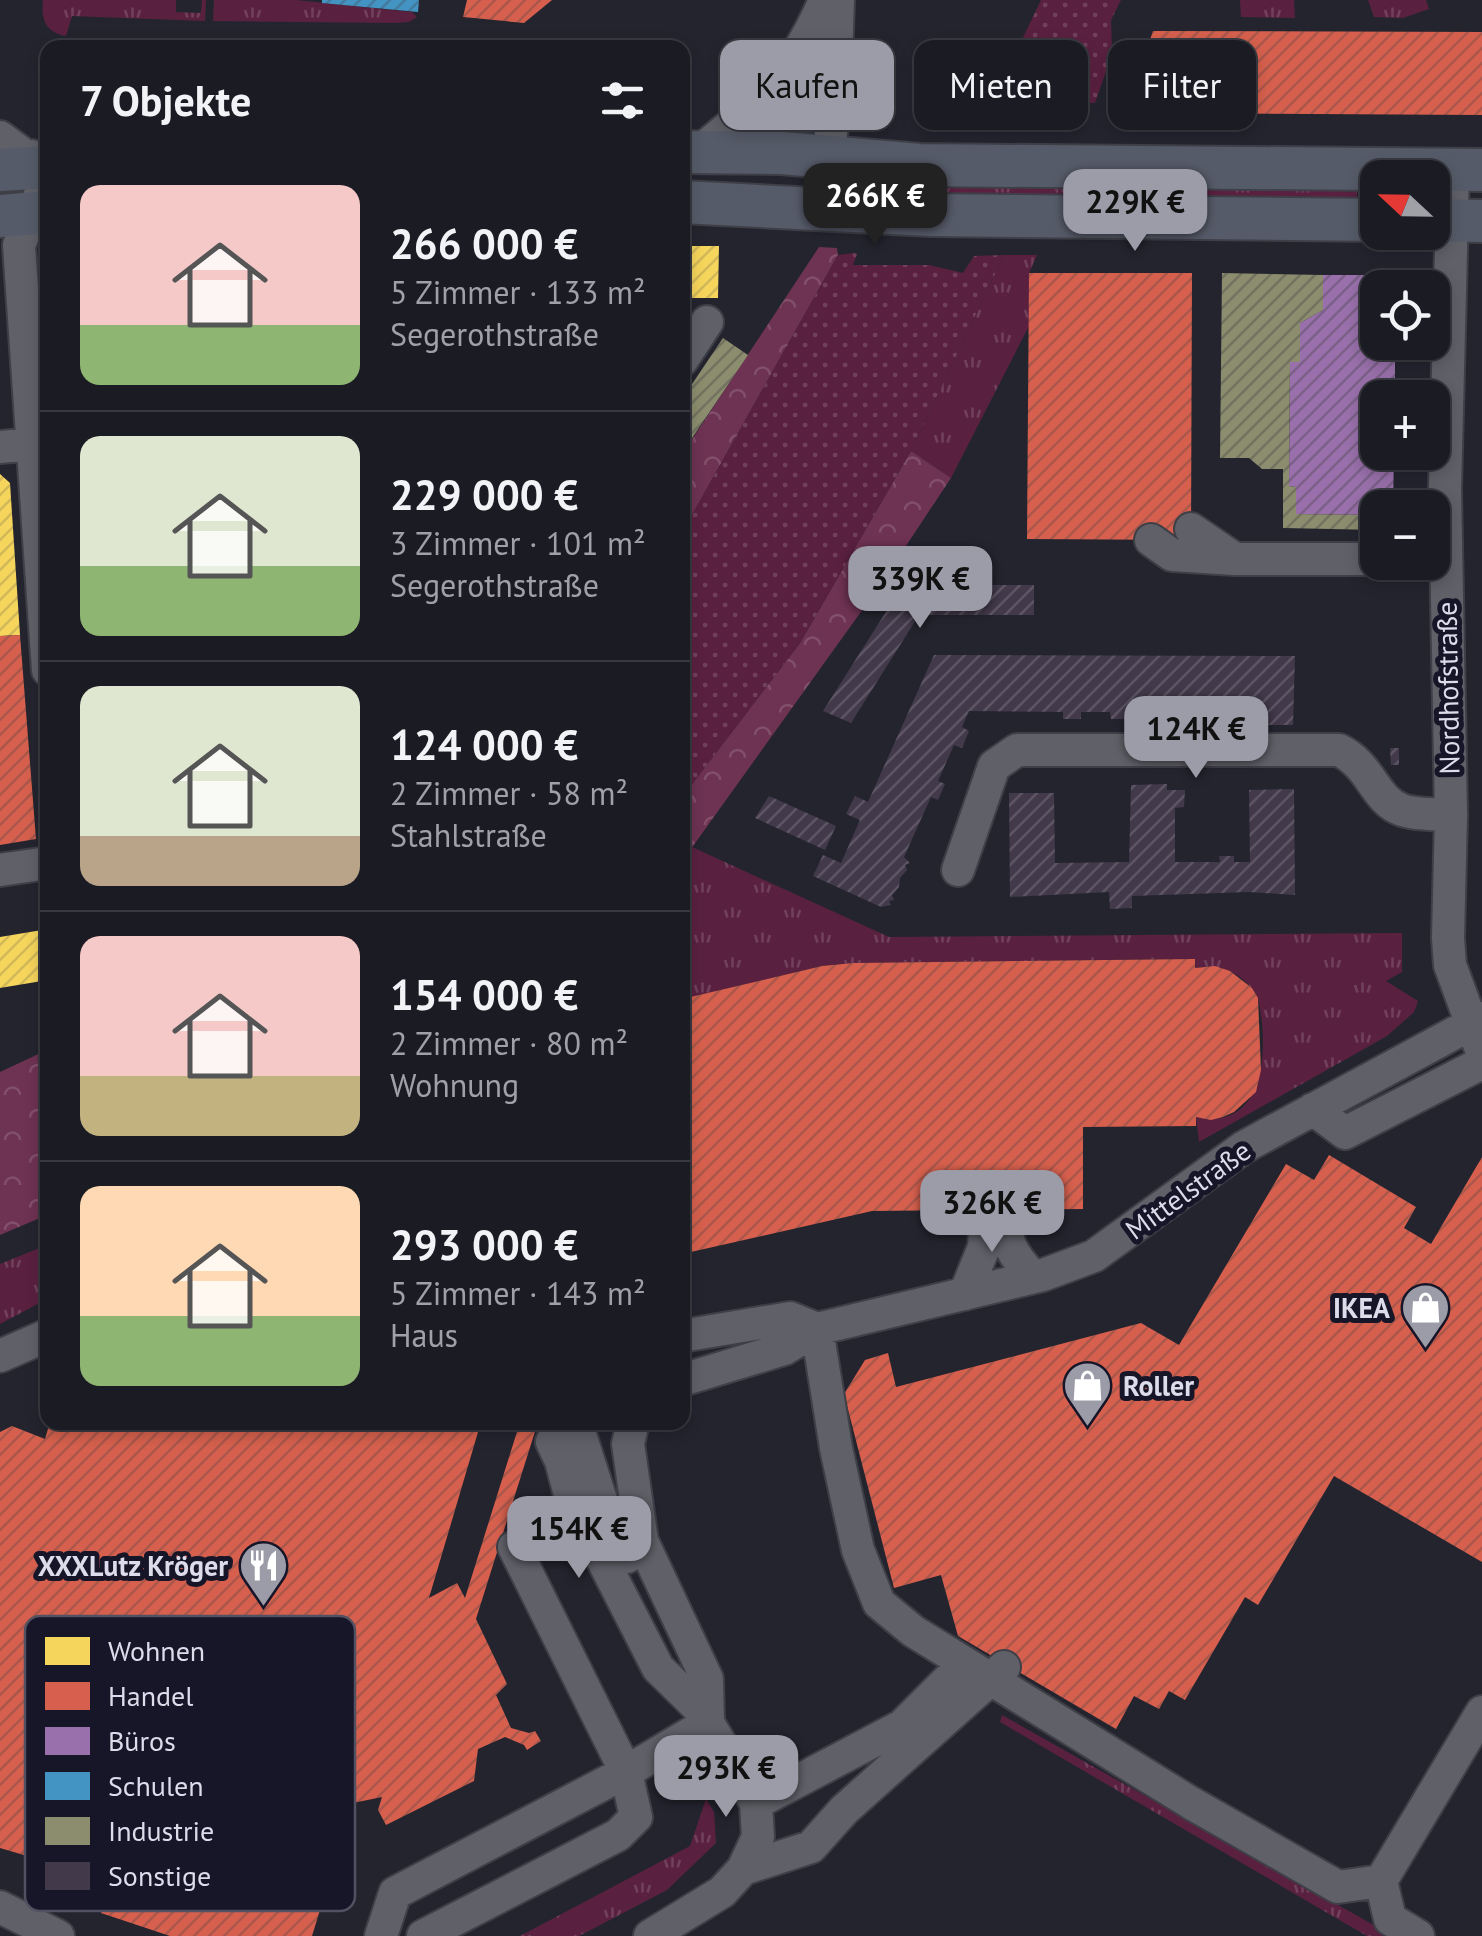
<!DOCTYPE html>
<html lang="de">
<meta charset="utf-8">
<style>
:root{--surface:#1b1b23;--page:#24242b;--text:#f1f3f6;--muted:#a0a1a6;--line:#393941;--accent:#9c9ca9}
body{margin:0;font-family:"PT Sans",sans-serif;background:var(--page);color:var(--text);height:100vh;display:flex;flex-direction:column;font-size:38px;white-space:nowrap}
*{box-sizing:border-box;margin:0}
p{font-size:32px;color:var(--muted)}
.icon{flex:none;width:55px;height:55px;fill:none;stroke:currentColor;stroke-width:2;stroke-linecap:round;stroke-linejoin:round}
.map{position:relative;flex:1;overflow:hidden}
.sheet{position:absolute;left:40px;top:40px;width:650px;height:1390px;display:flex;flex-direction:column;background:var(--surface);border-radius:20px;box-shadow:0 5px 15px #0003,0 0 0 2px var(--line)}
.sheet>*{flex:none}
.banner{position:absolute;left:720px;top:40px;width:610px;height:90px;display:flex;gap:20px}
.needle{width:65px;rotate:292deg}
.buttons{position:absolute;left:1360px;top:160px;display:grid;gap:20px}
.buttons a{display:grid;place-items:center;width:90px;height:90px;border-radius:20px;background:var(--surface);box-shadow:0 5px 15px #0003,0 0 0 2px var(--line);font-size:50px}
.price{position:absolute;translate:-50% -85px;padding:0 22px;border-radius:20px;background:var(--accent);color:#111;font-size:32px;line-height:65px;filter:drop-shadow(0 2px 5px #0008)}
.price::after{content:'';position:absolute;left:50%;top:60px;width:30px;height:22px;margin-left:-15px;background:inherit;clip-path:polygon(0 0,100% 0,50% 100%)}
.price.active{background:#222;color:#fff}
ul{padding:0;list-style:none}
li{display:flex;align-items:center;gap:30px;height:250px;padding:0 40px}
li+li{border-top:2px solid var(--line)}
li span{display:grid;place-items:center;flex:none;width:280px;height:200px;border-radius:20px;color:#555}
li>.icon{margin-inline-start:auto}
span .icon{width:120px;height:120px;fill:#fffc;stroke-width:1}
li b{font-size:42px}
h2{display:flex;justify-content:space-between;align-items:center;height:120px;padding:0 40px;font-size:42px}
.tag{padding:0 35px;border-radius:20px;background:var(--surface);box-shadow:0 5px 15px #0003,0 0 0 2px var(--line);font-size:35px;line-height:90px}
.tag.active{background:var(--accent);color:#111}
.map>svg:first-child{display:block}
.grass{fill:url(#grass-tufts)}
.forest{fill:url(#forest-crowns)}
.park{fill:url(#park-dots)}
.homes{fill:url(#homes-hatch)}
.shops{fill:url(#shops-hatch)}
.offices{fill:url(#offices-hatch)}
.schools{fill:url(#schools-hatch)}
.industry{fill:url(#industry-hatch)}
.building{fill:url(#building-hatch)}
.lines{fill:none;stroke-linecap:round;stroke-linejoin:round}
.minor-casing{stroke:#3f3f48;stroke-width:36}
.major-casing{stroke:#3f3f48;stroke-width:46}
.minor{stroke:#606068;stroke-width:32}
.major{stroke:#565b69;stroke-width:42}
.labels{text-anchor:middle;stroke-width:10;stroke-linejoin:round;paint-order:stroke}
.street-label{font-size:28px;fill:#dcdcea;stroke:#171528}
.poi-label{font-size:28px;font-weight:bold;fill:#dcdcea;stroke:#171528;text-anchor:end}
.key{fill:#171528;stroke:#525162;stroke-width:2.5}
.key-label{font-size:28px;fill:#dcdcea}
</style>
<div class="map">
<svg width="1482" height="1936" viewBox="0 0 1482 1936">
<defs>
<pattern id="grass-tufts" width="24" height="20" patternUnits="userSpaceOnUse" patternTransform="scale(2.5)"><rect width="24" height="20" fill="#5a2040"/><path d="M3 7l-1-3M5 7V3M7 7l1-3M15 17l-1-3M17 17v-4M19 17l1-3" fill="none" stroke="#71405c"/></pattern>
<pattern id="forest-crowns" width="20" height="18" patternUnits="userSpaceOnUse" patternTransform="scale(2.5)"><rect width="20" height="18" fill="#6e3252"/><path d="M2 6a3 3 0 1 1 6 0M12 15a3 3 0 1 1 6 0" fill="none" stroke="#824f6b"/></pattern>
<pattern id="park-dots" width="8" height="8" patternUnits="userSpaceOnUse" patternTransform="scale(2.5)"><rect width="8" height="8" fill="#5a2040"/><path d="M2 2h.1M6 6h.1" fill="none" stroke="#71405c" stroke-width="1.8" stroke-linecap="round"/></pattern>
<pattern id="homes-hatch" width="6" height="6" patternUnits="userSpaceOnUse" patternTransform="scale(2.5)"><rect width="6" height="6" fill="#f6d55c"/><path d="M-1 1l2-2M0 6l6-6M5 7l2-2" fill="none" stroke="#d2b858"/></pattern>
<pattern id="shops-hatch" width="6" height="6" patternUnits="userSpaceOnUse" patternTransform="scale(2.5)"><rect width="6" height="6" fill="#d6604d"/><path d="M-1 1l2-2M0 6l6-6M5 7l2-2" fill="none" stroke="#aa574b"/></pattern>
<pattern id="offices-hatch" width="6" height="6" patternUnits="userSpaceOnUse" patternTransform="scale(2.5)"><rect width="6" height="6" fill="#9970ab"/><path d="M-1 1l2-2M0 6l6-6M5 7l2-2" fill="none" stroke="#7b6088"/></pattern>
<pattern id="schools-hatch" width="6" height="6" patternUnits="userSpaceOnUse" patternTransform="scale(2.5)"><rect width="6" height="6" fill="#4393c3"/><path d="M-1 1l2-2M0 6l6-6M5 7l2-2" fill="none" stroke="#437b9e"/></pattern>
<pattern id="industry-hatch" width="6" height="6" patternUnits="userSpaceOnUse" patternTransform="scale(2.5)"><rect width="6" height="6" fill="#8c8c6e"/><path d="M-1 1l2-2M0 6l6-6M5 7l2-2" fill="none" stroke="#727260"/></pattern>
<pattern id="building-hatch" width="6" height="6" patternUnits="userSpaceOnUse" patternTransform="scale(2.5)"><rect width="6" height="6" fill="#42394a"/><path d="M-1 1l2-2M0 6l6-6M5 7l2-2" fill="none" stroke="#5d5564"/></pattern>
</defs>
<rect width="100%" height="100%" fill="#24242f"/>
<path class="grass" d="M43,0H176V12L201,13L202,0H206L205,21L72,16L66,36C45,32 41,19 43,0Z
M214,0H296L412,12L417,17L409,22L393,23L213,21Z
M1240,0H1294L1295,18L1241,17Z
M1368,0H1426L1429,9L1403,18L1374,17Z
M902,184L1122,189H1357V201L901,196Z
M1004,255H1037L1029,273V326L951,478L911,451Z
M692,847L889,937L1402,933V972L1386,981L1418,1001L1414,1012L1387,1036L1199,1142L1196,1117C1267,1132 1269,1046 1258,998C1245,974 1221,963 1195,968L1194,959L853,963L822,966L683,999L682,860Z
M47,1245V1299L0,1324V1264Z
M1002,1715L1393,1936H1367L1000,1722Z
M706,1799L714,1812L716,1843L667,1890L579,1936H520L690,1846Z"/>
<path class="forest" d="M819,247L837,248L838,255L683,531V453Z
M911,451L951,478L878,588L683,860V796L800,643Z
M47,1050V1215L0,1235V1072Z"/>
<path class="park" d="M1041,0H1121L1111,20L1112,54L1095,103L1023,101L1017,115H986Z
M854,253L857,254L853,265H929L963,273L974,256L1004,255L911,451L800,643L683,796V531L838,255Z"/>
<path class="homes" d="M682,246H719L718,298H682Z
M0,474L10,483L20,635L0,636Z
M48,929V980L0,988V937Z"/>
<path class="shops" d="M467,0H552L524,23L463,17Z
M1153,31L1482,32V115L1129,113V101Z
M1029,273H1192L1191,540L1027,539Z
M20,635L36,839L0,845V636Z
M1195,959V968L1215,966L1230,971L1252,988L1258,998L1261,1070L1256,1092L1234,1112L1223,1117L1211,1120L1196,1117V1126L1083,1127V1209L872,1211L682,1254V999L822,966L853,963Z
M1329,1155L1416,1207L1404,1228L1431,1244L1482,1157V1562L1334,1476L1258,1605L1245,1597L1185,1700L1169,1691L1159,1709L1134,1696L1116,1729L958,1636L941,1575L894,1588L844,1394L865,1360L888,1353L896,1387L1141,1323L1179,1345L1286,1164L1314,1180Z
M50,1422H481L429,1598L457,1583L465,1598L520,1422H538L476,1619L507,1684L496,1695L511,1728L529,1733L535,1731L541,1741L527,1750L524,1745L505,1737L478,1749L474,1781L386,1825L378,1810L382,1797L353,1803L312,1936H170L101,1913L112,1881L0,1848V1432L12,1426L45,1439Z"/>
<path class="offices" d="M1323,275H1396V288H1378V342H1395V398H1378V452H1394L1393,508H1378V515L1296,514V487L1289,486L1290,362H1300V323L1323,310Z"/>
<path class="schools" d="M322,0H419L418,12L322,3Z"/>
<path class="industry" d="M1222,273L1323,275V310L1300,323V362H1290L1289,486L1296,487V514L1378,515V530L1283,528V469H1262L1249,458H1220Z
M723,338L748,355L682,453V399Z"/>
<path class="building" d="M903,585H1034V615H919L851,723L823,711Z
M934,655L1295,656L1293,725H1261L1260,711H1194L1193,717H1179L1174,711L1129,712L1128,719H1111L1110,712H1081V719H1063V712L969,711L962,727L969,731L962,748L954,745L938,781L945,784L938,800L931,797L904,857L910,863L905,865L907,870L900,878L899,887L892,895L894,900L889,901L891,905L881,907L813,876L823,855L841,863L860,820L846,814L855,796L868,802Z
M1390,748H1399V765H1391Z
M1167,784V790H1185L1184,807L1175,808V862H1220L1219,856H1234V862H1250L1249,790L1294,789L1295,895L1249,892L1132,896V908L1110,909L1109,892L1010,897L1009,793H1054L1055,863L1129,862L1131,785Z
M769,796L836,826L825,850L755,818Z"/>
<g class="lines">
<defs>
<path id="minor" d="M0,137L23,154L48,160
M699,152C761,100 792,77 825,0
M1453,170L1445,489L1451,815L1448,938L1450,965L1482,1052
M40,195L19,245L48,670
M824,209L835,91L838,0
M682,360L707,322
M0,447L32,444
M1191,529L1235,559
M1151,540L1172,555L1235,559H1378
M0,870L48,863
M958,870L994,766L1017,750H1339C1372,766 1374,800 1402,810C1416,815 1436,814 1451,815
M1313,1109L1345,1133L1482,1063
M1004,1210C1006,1243 1010,1252 1033,1277
M965,1294L984,1247L986,1210
M817,1329L836,1448L858,1550L879,1603L913,1631L1191,1803L1338,1887L1381,1881L1482,1712
M682,1336L790,1318L817,1329
M0,1356L48,1335
M682,1380L784,1349L817,1329L1043,1275L1094,1256L1244,1147L1482,1018
M563,1422L552,1442L561,1461L571,1498L658,1668L708,1717
M576,1422L608,1522L627,1557
M633,1422L628,1444L642,1541L707,1679L708,1723L756,1803L758,1837L743,1869L722,1892L650,1936
M756,1803L902,1726L965,1663
M743,1869L811,1847L844,1810L1004,1667
M1381,1881L1390,1919L1418,1936
M0,1907L58,1936
M381,1936L395,1893L626,1772L708,1723
M423,1936L618,1835L636,1817L626,1772L514,1547"/>
<path id="major" d="M682,152L782,153L919,165L1482,170
M0,170L48,167
M682,202L931,215L1378,220
M0,216L48,212
M1432,220L1482,221"/>
</defs>
<use href="#minor" class="minor-casing"/>
<use href="#major" class="major-casing"/>
<use href="#minor" class="minor"/>
<use href="#major" class="major"/>
</g>
<defs>
<symbol id="shop-pin" viewBox="-11 -11 22 30"><path d="M0 17L-7.5 6A9.5 9.5 0 1 1 7.5 6Z" fill="#9c9ca9" stroke="#171528"/><path d="M-5-2.5h2.3a2.7 3.5 0 0 1 5.4 0H5L5.5 6h-11ZM-1.5-2.5h3a1.5 2.3 0 0 0-3 0Z" fill="#fff"/></symbol>
<symbol id="restaurant-pin" viewBox="-11 -11 22 30"><path d="M0 17L-7.5 6A9.5 9.5 0 1 1 7.5 6Z" fill="#9c9ca9" stroke="#171528"/><path d="M-5-6h1v4h1v-4h1v4h1v-4h1v5L-1.5 .5V6h-2V.5L-5-1ZM5-6V6H3V1.5H1.5Q1.5-4 5-6Z" fill="#fff"/></symbol>
</defs>
<g fill-rule="evenodd">
<use href="#shop-pin" x="1398" y="1280" width="55" height="75"/>
<use href="#shop-pin" x="1060" y="1358" width="55" height="75"/>
<use href="#restaurant-pin" x="236" y="1538" width="55" height="75"/>
</g>
<g class="labels">
<g class="street-label">
<text transform="translate(1448 688) rotate(-91)" y="10">Nordhofstraße</text>
<text transform="translate(1188 1190) rotate(-36)" y="10">Mittelstraße</text>
</g>
<g class="poi-label">
<text x="1390" y="1318">IKEA</text>
<text x="1123" y="1396" text-anchor="start">Roller</text>
<text x="228" y="1576">XXXLutz Kröger</text>
</g>
</g>
<rect x="25" y="1616" width="330" height="295" rx="15" class="key"/>
<rect x="45" y="1637" width="45" height="28" fill="#f6d55c"/>
<rect x="45" y="1682" width="45" height="28" fill="#d6604d"/>
<rect x="45" y="1727" width="45" height="28" fill="#9970ab"/>
<rect x="45" y="1772" width="45" height="28" fill="#4393c3"/>
<rect x="45" y="1817" width="45" height="28" fill="#8c8c6e"/>
<rect x="45" y="1862" width="45" height="28" fill="#42394a"/>
<g class="key-label">
<text x="108" y="1661">Wohnen</text>
<text x="108" y="1706">Handel</text>
<text x="108" y="1751">Büros</text>
<text x="108" y="1796">Schulen</text>
<text x="108" y="1841">Industrie</text>
<text x="108" y="1886">Sonstige</text>
</g>
</svg>
<div class="buttons">
<a><svg class="needle" viewBox="-14 -14 28 28"><path d="M0-13l5 13h-10z" fill="#e53935"/><path d="M0 13l5-13h-10z" fill="#a0a1a6"/></svg></a>
<a><svg class="icon" aria-label="locate" viewBox="0 0 24 24"><circle cx="12" cy="12" r="6"/><path d="M12 2v4M12 18v4M2 12h4M18 12h4"/></svg></a>
<a>+</a>
<a>−</a>
</div>
<b class="price active" style="left:875px;top:248px">266K €</b>
<b class="price" style="left:1135px;top:254px">229K €</b>
<b class="price" style="left:920px;top:631px">339K €</b>
<b class="price" style="left:1196px;top:781px">124K €</b>
<b class="price" style="left:992px;top:1255px">326K €</b>
<b class="price" style="left:579px;top:1581px">154K €</b>
<b class="price" style="left:726px;top:1820px">293K €</b>
<div class="banner">
<a class="tag active">Kaufen</a>
<a class="tag">Mieten</a>
<a class="tag">Filter</a>
</div>
<section class="sheet">
<h2>7 Objekte<svg class="icon" aria-label="filters" viewBox="0 0 24 24"><path d="M4 7h16M4 17h16"/><circle cx="9" cy="7" r="2"/><circle cx="15" cy="17" r="2"/></svg></h2>
<ul>
<li><span style="background:linear-gradient(#f6c9c9 70%,#8fb573 0)"><svg class="icon" aria-label="home" viewBox="0 0 24 24"><path d="M3 11l9-7 9 7M6 9v11h12V9"/></svg></span><div><b>266 000 €</b><p>5 Zimmer · 133 m²</p><p>Segerothstraße</p></div></li>
<li><span style="background:linear-gradient(#dfe7d0 65%,#8fb573 0)"><svg class="icon" aria-label="home" viewBox="0 0 24 24"><path d="M3 11l9-7 9 7M6 9v11h12V9"/></svg></span><div><b>229 000 €</b><p>3 Zimmer · 101 m²</p><p>Segerothstraße</p></div></li>
<li><span style="background:linear-gradient(#dfe7d0 75%,#b9a48a 0)"><svg class="icon" aria-label="home" viewBox="0 0 24 24"><path d="M3 11l9-7 9 7M6 9v11h12V9"/></svg></span><div><b>124 000 €</b><p>2 Zimmer · 58 m²</p><p>Stahlstraße</p></div></li>
<li><span style="background:linear-gradient(#f6c9c9 70%,#c2b280 0)"><svg class="icon" aria-label="home" viewBox="0 0 24 24"><path d="M3 11l9-7 9 7M6 9v11h12V9"/></svg></span><div><b>154 000 €</b><p>2 Zimmer · 80 m²</p><p>Wohnung</p></div></li>
<li><span style="background:linear-gradient(#ffd9b3 65%,#8fb573 0)"><svg class="icon" aria-label="home" viewBox="0 0 24 24"><path d="M3 11l9-7 9 7M6 9v11h12V9"/></svg></span><div><b>293 000 €</b><p>5 Zimmer · 143 m²</p><p>Haus</p></div></li>
</ul>
</section>
</div>
